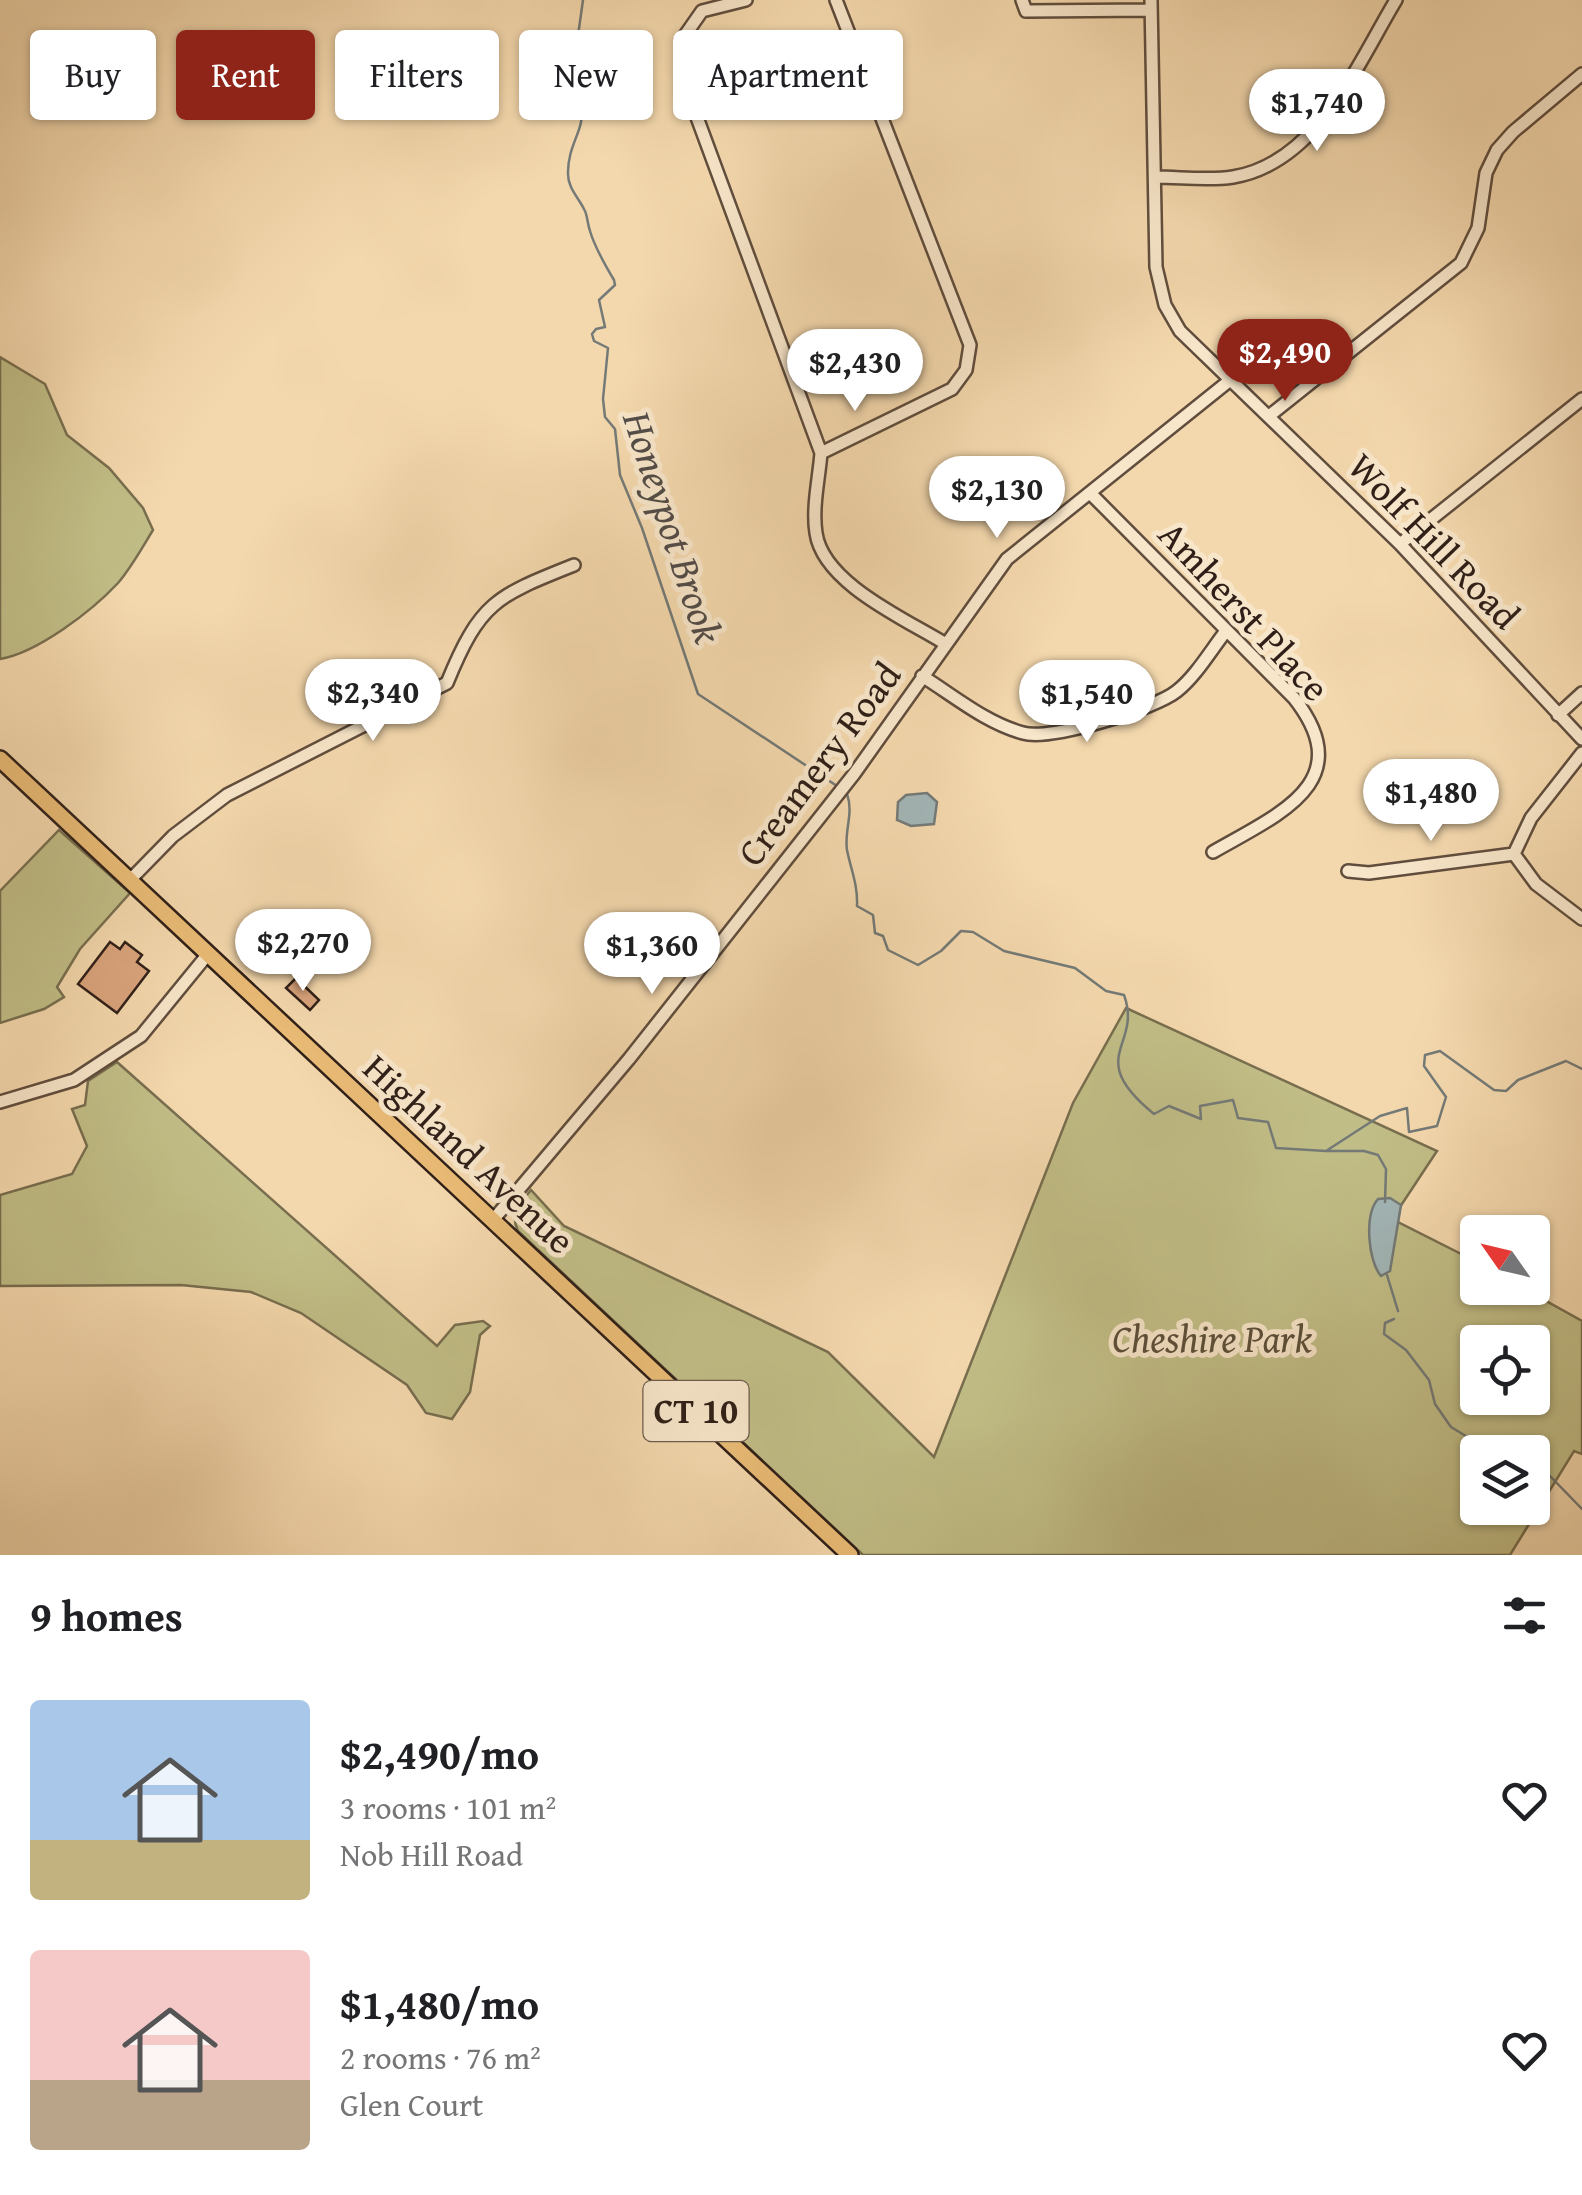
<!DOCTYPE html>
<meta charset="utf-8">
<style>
:root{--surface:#fff;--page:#f2f2f2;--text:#202124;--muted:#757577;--accent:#8f2418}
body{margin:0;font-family:"Gentium Book Plus",serif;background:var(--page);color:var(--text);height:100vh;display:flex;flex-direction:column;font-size:38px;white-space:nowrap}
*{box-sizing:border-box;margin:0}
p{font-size:32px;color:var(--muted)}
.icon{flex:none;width:55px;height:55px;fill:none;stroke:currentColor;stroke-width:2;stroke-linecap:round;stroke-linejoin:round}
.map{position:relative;height:1555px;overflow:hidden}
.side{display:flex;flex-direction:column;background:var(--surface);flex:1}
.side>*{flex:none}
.guide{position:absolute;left:30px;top:30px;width:1000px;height:90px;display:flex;gap:20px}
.needle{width:65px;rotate:304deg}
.controls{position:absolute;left:1460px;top:1215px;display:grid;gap:20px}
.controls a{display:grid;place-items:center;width:90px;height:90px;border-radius:10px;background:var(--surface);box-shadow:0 2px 8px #0004;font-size:50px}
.price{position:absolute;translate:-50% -85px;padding:0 22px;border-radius:35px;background:#fff;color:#222;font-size:32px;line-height:65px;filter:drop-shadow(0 2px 5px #0008)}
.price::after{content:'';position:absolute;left:50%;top:60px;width:30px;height:22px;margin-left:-15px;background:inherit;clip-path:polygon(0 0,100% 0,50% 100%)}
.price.on{background:var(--accent);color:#fff}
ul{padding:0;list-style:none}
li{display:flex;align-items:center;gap:30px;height:250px;padding:0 30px}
li span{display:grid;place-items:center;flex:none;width:280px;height:200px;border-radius:10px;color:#555}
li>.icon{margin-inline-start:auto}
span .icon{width:120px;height:120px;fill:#fffc;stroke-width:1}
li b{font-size:42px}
h2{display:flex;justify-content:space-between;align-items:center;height:120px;padding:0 30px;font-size:42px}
.pill{padding:0 35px;border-radius:10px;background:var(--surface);box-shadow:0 2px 8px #0004;font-size:35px;line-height:90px}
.pill.on{background:var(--accent);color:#fff}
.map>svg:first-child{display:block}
.green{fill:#c1bd86;stroke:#786e4f;stroke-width:2.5;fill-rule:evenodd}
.water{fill:#a2b6b7;stroke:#747a77;stroke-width:2.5}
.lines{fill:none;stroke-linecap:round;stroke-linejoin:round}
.stream{stroke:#747a77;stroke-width:2.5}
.building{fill:#daa47c;stroke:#2f1f18;stroke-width:2.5}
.minor-casing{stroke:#604d3d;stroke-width:16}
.highway-casing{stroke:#2f1f18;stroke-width:20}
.minor{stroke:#f8e6ca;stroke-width:11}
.highway{stroke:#eabc76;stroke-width:15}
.labels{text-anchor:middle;stroke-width:10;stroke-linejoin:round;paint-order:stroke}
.shield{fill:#f8e6ca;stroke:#6b5b4d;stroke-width:2.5}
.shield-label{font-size:35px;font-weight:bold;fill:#2f1f18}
.street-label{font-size:38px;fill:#2f1f18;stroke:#f8e6ca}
.park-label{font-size:38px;font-style:italic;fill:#5b4e39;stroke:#f8e6ca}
.water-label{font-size:40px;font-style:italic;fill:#524c48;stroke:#f8e6ca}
</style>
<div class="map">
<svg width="1582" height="1555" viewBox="0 0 1582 1555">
<rect width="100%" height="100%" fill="#f4d8ad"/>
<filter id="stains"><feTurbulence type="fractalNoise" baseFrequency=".002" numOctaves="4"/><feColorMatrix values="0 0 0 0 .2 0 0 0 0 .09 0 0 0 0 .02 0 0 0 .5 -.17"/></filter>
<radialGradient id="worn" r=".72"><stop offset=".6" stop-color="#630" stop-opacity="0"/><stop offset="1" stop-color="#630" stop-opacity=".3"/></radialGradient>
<path class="green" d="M0,357L45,384L67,435L109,468L143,508L153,530C142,548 131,568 118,583C92,611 37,653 0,659Z
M59,830L130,893L80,949L57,987L64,997L44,1009L0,1023V891Z
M1126,1008L1437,1151L1392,1219L1477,1262L1478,1288H1523L1582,1321V1454L1574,1451L1510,1555H863L518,1231C509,1213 520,1204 531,1190L564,1226L828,1352L934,1457L1073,1103ZM1478,1342H1532V1398H1478ZM1478,1452H1532V1508H1478Z
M117,1062L437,1346L455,1325L483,1321L490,1326L480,1335L470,1392L452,1419L426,1413L407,1385L301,1313L251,1292L181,1285L0,1286V1195L72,1174L87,1146L72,1109L85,1105L88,1081Z"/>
<path class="water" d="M927,793L937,802L934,824L911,826L897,820L898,802L906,795Z
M1390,1198L1401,1205L1390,1271L1381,1276C1368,1261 1364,1215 1378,1199Z"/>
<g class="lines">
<path class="stream" d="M583,0L574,64L562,84C603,118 567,133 568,174C568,188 578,197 584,209C588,216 587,223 590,231C595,248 605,265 614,280L615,285L599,300L605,327L596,329L592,334L594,341L608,348L603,399L605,417L615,429L620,475L642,528L698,694L837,786
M847,794C854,813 844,831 847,850C851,870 858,885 857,906L873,915L875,933L883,936L888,950L918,965L941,951L961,931L973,932L1004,951L1075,968L1106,991L1124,995C1143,1047 1083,1056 1154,1114L1169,1106L1201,1119L1200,1106L1233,1100L1238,1118L1268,1122L1276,1148L1326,1151L1380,1116L1407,1108L1409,1132L1437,1126L1446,1097L1424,1066L1425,1055L1440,1051L1494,1090L1506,1091L1518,1080L1566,1061L1582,1069
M1326,1151H1364L1378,1155L1386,1169L1385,1202
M1387,1275L1398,1311
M1394,1319L1385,1323L1384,1334L1406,1350L1429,1380L1435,1404L1451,1427L1492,1452
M1498,1452L1503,1448L1512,1452
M1532,1470L1536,1477L1549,1475L1582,1509"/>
</g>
<path class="building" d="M110,942L120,949L125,942L142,955L137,962L149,971L117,1013L78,984Z
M296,978L319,1000L310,1010L286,988Z"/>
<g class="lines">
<defs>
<path id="minor" d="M746,0L702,11L681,41V74L821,453L952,389L966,370L970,345L836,0
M1022,0L1026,11L1151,10
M1151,0L1156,267L1165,305L1180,331L1400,544L1582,739
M1155,177C1180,177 1209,181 1233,177C1317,163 1357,65 1396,0
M1269,416L1461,263L1478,228L1486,173L1497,150L1513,132L1582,74
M821,453C819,478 812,508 816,533C823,583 905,619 944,643
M1090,493L1294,698C1360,782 1279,814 1213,852
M1400,544L1582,399
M922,676C954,696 986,723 1023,733C1050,741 1155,709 1177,691C1196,676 1211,650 1226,631
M1558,715L1582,693
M1514,854L1531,818L1582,753
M1514,854L1536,884L1582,919
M1348,871L1369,873L1514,854
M130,880L173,836L227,795L447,683C480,602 496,596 574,565
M0,1102L74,1080L141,1036L208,954
M493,1220L629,1059L854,774L1007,559L1229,381"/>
<path id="highway" d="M0,759L850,1555"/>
</defs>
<use href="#minor" class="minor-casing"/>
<use href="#highway" class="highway-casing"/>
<use href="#minor" class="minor"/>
<use href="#highway" class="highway"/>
</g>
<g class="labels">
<rect class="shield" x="643.5" y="1381" width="105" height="60" rx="8"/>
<g class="shield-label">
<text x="696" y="1423">CT 10</text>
</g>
<g class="street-label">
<text transform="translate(1434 541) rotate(46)" y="13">Wolf Hill Road</text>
<text transform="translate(1244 611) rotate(47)" y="13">Amherst Place</text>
<text transform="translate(819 764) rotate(-53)" y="13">Creamery Road</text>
<text transform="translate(469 1154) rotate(43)" y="13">Highland Avenue</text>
</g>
<g class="park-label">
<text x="1212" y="1352">Cheshire Park</text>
</g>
<g class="water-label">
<text transform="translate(673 527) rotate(72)" y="14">Honeypot Brook</text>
</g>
</g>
<rect width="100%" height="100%" filter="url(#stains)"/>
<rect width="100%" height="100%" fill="url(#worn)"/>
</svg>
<div class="controls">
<a><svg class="needle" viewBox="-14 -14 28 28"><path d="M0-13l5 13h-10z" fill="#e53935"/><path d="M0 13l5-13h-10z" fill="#757577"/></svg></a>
<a><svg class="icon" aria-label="locate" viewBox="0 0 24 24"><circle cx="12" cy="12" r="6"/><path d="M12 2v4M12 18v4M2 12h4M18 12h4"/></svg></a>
<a><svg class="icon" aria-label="layers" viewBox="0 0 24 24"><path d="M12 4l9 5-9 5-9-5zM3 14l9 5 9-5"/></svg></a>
</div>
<b class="price" style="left:1317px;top:154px">$1,740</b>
<b class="price on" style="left:1285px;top:404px">$2,490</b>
<b class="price" style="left:855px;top:414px">$2,430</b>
<b class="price" style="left:997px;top:541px">$2,130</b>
<b class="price" style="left:373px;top:744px">$2,340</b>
<b class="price" style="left:1087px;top:745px">$1,540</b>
<b class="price" style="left:1431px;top:844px">$1,480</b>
<b class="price" style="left:303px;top:994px">$2,270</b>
<b class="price" style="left:652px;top:997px">$1,360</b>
<div class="guide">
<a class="pill">Buy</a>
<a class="pill on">Rent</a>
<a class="pill">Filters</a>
<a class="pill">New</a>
<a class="pill">Apartment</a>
</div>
</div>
<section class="side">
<h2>9 homes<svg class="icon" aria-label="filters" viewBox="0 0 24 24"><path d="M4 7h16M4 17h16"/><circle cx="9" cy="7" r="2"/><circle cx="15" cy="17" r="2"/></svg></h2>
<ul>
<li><span style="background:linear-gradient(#a9c7e8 70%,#c2b280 0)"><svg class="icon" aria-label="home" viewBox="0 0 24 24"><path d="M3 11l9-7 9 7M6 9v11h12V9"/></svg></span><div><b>$2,490/mo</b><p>3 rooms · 101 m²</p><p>Nob Hill Road</p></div><svg class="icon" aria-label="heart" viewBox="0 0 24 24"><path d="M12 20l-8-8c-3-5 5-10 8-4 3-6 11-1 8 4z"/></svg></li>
<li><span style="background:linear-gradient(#f6c9c9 65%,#b9a48a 0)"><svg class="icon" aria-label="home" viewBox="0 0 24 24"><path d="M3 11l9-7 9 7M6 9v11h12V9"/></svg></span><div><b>$1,480/mo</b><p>2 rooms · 76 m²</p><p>Glen Court</p></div><svg class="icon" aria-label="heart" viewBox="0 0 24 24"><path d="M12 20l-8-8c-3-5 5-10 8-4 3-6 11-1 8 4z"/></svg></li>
</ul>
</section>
